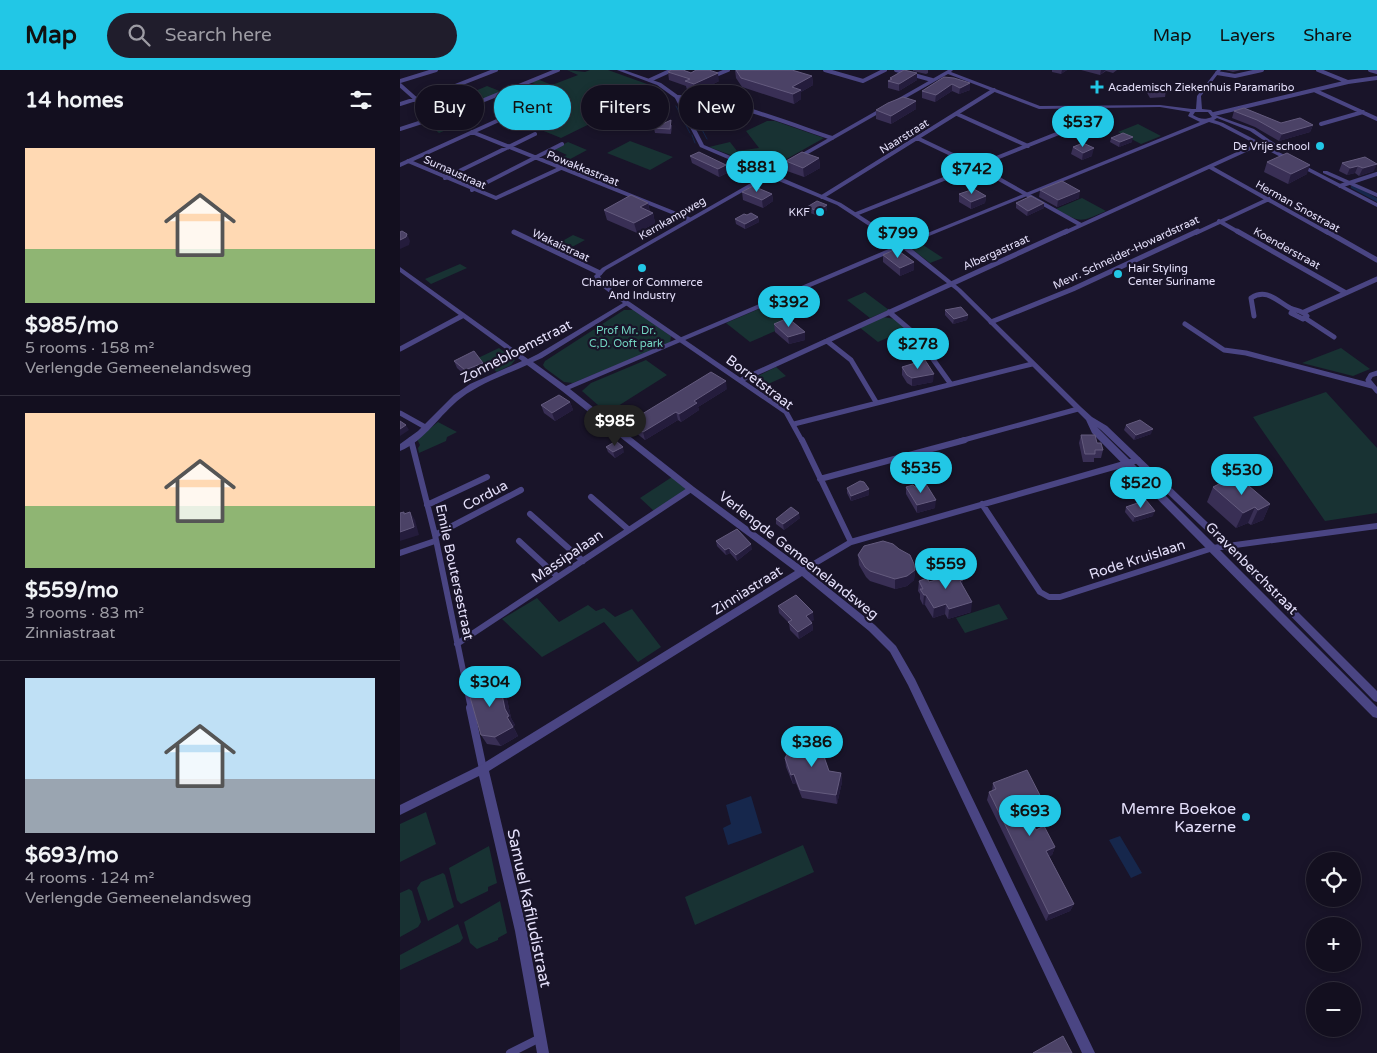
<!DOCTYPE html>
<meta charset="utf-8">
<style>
:root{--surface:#130f1f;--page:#201d2c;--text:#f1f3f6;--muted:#9d9ca4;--line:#322f3d;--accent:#22c7e6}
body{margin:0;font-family:"Varela Round",sans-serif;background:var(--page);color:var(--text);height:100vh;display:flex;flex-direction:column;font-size:19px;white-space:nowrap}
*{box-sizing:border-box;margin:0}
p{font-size:16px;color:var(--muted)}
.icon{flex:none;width:28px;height:28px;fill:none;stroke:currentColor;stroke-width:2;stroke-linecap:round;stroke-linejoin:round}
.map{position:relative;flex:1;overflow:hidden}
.drawer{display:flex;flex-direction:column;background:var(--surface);width:400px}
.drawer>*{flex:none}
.hud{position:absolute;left:15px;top:15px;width:475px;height:45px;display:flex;gap:10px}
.fabs{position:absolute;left:906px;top:782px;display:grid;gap:10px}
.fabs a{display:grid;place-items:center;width:55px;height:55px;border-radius:50%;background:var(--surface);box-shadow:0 2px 8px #0003,0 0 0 1px var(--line);font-size:25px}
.price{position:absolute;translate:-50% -42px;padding:0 11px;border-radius:18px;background:var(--accent);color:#111;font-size:16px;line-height:32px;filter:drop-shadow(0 1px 2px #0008)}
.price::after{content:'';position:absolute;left:50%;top:30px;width:15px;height:11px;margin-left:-8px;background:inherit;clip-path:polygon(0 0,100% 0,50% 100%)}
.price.active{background:#222;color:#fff}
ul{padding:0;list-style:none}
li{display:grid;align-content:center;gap:10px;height:265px;padding:0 25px}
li+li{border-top:1px solid var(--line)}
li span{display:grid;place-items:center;height:155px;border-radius:0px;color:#555}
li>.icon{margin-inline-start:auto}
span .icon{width:90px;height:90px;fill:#fffc;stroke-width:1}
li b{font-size:21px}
h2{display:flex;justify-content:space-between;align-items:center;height:60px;padding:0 25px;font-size:21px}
.pill{padding:0 18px;border-radius:22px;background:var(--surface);box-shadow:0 2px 8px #0003,0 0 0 1px var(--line);font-size:18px;line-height:45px}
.pill.active{background:var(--accent);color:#111}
header{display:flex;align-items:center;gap:30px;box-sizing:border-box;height:70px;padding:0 25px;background:var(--accent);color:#111}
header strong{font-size:24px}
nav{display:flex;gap:28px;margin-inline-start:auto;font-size:18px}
.search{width:350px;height:45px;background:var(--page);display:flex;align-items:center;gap:12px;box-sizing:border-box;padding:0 18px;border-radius:28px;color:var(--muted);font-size:19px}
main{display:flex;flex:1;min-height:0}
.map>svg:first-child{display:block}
.green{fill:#183233}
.water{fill:#16274c}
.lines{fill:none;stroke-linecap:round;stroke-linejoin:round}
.stream{stroke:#16274c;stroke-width:1}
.canal{fill:#16274c;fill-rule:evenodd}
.minor-far3{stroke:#4a4583;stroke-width:4}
.minor-far2{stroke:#4a4583;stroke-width:5}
.minor-far1{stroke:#4a4583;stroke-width:6}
.minor{stroke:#4a4583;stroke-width:8}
.tertiary{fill:#4a4583;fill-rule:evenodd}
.wall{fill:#392f55}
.shaded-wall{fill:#241c3c}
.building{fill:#4b4266;stroke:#645b7e}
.poi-dot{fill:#22c7e6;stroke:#191429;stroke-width:2}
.labels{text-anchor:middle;stroke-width:4.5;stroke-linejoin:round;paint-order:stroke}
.far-poi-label{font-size:11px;fill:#e5e0fb;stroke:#191429;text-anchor:start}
.far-street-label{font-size:11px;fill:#e5e0fb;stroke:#191429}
.far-park-label{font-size:11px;fill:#73d5c2;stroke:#191429}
.street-label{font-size:14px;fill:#e5e0fb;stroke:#191429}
.near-poi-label{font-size:16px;fill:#e5e0fb;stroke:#191429;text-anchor:end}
.near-street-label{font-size:16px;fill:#e5e0fb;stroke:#191429}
</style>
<header>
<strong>Map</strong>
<div class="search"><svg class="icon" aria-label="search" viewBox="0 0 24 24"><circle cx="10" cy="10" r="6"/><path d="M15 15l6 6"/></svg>Search here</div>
<nav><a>Map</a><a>Layers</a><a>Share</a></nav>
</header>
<main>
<section class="drawer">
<h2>14 homes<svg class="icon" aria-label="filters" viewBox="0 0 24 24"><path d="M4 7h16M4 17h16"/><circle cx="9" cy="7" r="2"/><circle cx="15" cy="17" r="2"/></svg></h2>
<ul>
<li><span style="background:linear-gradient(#ffd9b3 65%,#8fb573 0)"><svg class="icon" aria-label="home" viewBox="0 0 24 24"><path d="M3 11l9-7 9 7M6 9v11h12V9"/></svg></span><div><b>$985/mo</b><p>5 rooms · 158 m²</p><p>Verlengde Gemeenelandsweg</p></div></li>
<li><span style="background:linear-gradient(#ffd9b3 60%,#8fb573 0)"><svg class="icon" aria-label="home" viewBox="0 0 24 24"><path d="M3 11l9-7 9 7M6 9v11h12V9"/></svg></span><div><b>$559/mo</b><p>3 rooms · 83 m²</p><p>Zinniastraat</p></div></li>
<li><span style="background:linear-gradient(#bfe0f5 65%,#9aa5b1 0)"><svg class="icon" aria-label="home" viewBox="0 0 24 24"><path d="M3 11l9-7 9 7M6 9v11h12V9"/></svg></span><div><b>$693/mo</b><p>4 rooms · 124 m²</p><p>Verlengde Gemeenelandsweg</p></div></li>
</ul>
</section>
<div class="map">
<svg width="977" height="983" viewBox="0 0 977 983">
<rect width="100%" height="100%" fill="#191429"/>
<path class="green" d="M167,0L185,2L190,0H208L247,14L197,35L214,42L161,68L92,40L131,24L118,19L124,16L137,21L144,18L130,12L137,9L152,15L178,5Z
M87,16L102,22L76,33L61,27Z
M43,46L55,56L39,63L26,51Z
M367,51H375L424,68L374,96L366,98L309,77L330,72L337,81L359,78L346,61Z
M738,54L761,66L741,74L718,62Z
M230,71L273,87L250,100L207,83Z
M168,72L187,80L161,94L154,91L167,85L154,79Z
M682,128L706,141C679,153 681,153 656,139Z
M173,165L185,170L161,183L150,178Z
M520,173L543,188L530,193L512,179V176Z
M60,194L67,198L31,214L25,209Z
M465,222L489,240L470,248L447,230Z
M366,236L389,255L350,272L326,253Z
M224,240H234L271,266L270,273L173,313L164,312L145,298L143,295L145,291Z
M483,247L495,249L507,259L478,272L459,257Z
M99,278L115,290L111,295L97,302L78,288Z
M941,278L970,299L953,306L902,293Z
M246,290L267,305L207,343L182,321L191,313Z
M376,297L386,306L359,318L350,310Z
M926,322L977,378V443L925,451L853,347Z
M38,352L57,362L47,367L46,371L19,383L18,378L20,375L17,369Z
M272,407L287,419L254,441L240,428Z
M137,528L159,552L188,535L196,541L204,538L215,547L232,539L261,577L238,592L204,552L142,587L102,549Z
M599,534L608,549L565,563L556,548Z
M26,742L36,774L0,792V754Z
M403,775L414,802L295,855L285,827Z
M89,776L97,813L88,817V821L61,834L57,830L49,798Z
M43,803L45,805L54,837L28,851L17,818L21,812Z
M9,819L12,821L21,852L18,857L0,867V823Z
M100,831L107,863L98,868V870L77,879L70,873L64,852Z
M58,854L63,868L60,872L0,900V885Z"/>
<path class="water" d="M351,726L362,763L328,775L323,758L331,754L326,735Z
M720,766L742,803L731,808L709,770Z"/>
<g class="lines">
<path class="stream" d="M289,28L286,30L307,69
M302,31L349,44
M276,36L290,63
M292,65L295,73"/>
<path class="canal" d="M951,116H955L977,128V132L951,118Z"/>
<path class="minor-far3" d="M299,0L316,5L328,0
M425,0L463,11L485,0
M496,0L532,10
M970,0L977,2
M817,3L835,6L862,0
M250,10L272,0
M0,11L36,0
M948,12L977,8
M0,15L36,47
M916,21L977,49
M277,27C323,27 387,53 432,68
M0,34L50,18L96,0
M557,44L628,76
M814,44L948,12L918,0
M921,54L963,42
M0,59L62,39L158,0
M72,62L289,149
M517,68L576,96L681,155
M8,91L96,128L161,98
M0,95L99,50
M810,97L928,163
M45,108L135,64
M940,116L977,104
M72,120L162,74
M422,127L594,20
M456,144L684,53L689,50L685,38
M819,151L840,163
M664,163L859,74
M796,163L869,129"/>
<path class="minor-far2" d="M837,161L946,223
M926,161L977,190
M114,162L200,203
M227,233L386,342L402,371
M489,242L515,264L550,313
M904,242L977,209
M854,246L851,228C866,218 876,230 890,238C896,241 902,240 907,246L903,249L891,243L894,240
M905,248L934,267
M591,252L673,219L798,161
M785,254L824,280L846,283L972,316
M427,271L451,290L476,332
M0,279L62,246
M977,303L971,305L968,310L977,321
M341,310L667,161
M0,343L27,358
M394,354L632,294
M560,371L678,339"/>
<path class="minor-far1" d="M11,370L35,465L71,639
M402,370L451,472
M420,409L565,370
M191,427L229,460
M582,434L640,522L649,527H660L813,478L977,456
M27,435L87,407
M130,444L183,491
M35,465L121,420
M119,471L158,507
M0,483L35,471
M402,501L451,472L738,390
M57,574L291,419"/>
<path class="minor" d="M70,638L83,699
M110,983L140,968"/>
<path class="tertiary" d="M217,0H224L261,13L279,26L304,75L369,102L548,0H553L551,2L640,36L760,35L792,39H796L797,26L817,0H821L801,26L802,39L811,40L815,45L854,59L883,79L878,80L850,61L817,48L814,50L823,53L977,133V137L975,136L819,55L809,52L507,175L561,219L681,337L692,347L707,356L830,474L977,621V632L974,631L824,478L701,360L697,357L977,637V648L973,647L692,363L686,350L557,221L502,178L170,319L294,417L405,499L475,555L496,576L515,609L695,983H682L508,615L490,582L469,561L402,506L89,701L127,861L149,983H137L115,861L79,706L0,745V735L79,696L395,501L288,421L162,321L127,295C105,305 81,313 61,328C40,344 25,371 0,381V374L18,361L54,325L70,314L122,291L0,202V197L128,289L138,284L223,233L198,214L194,206L202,198L365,105L300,77L275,28L257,15ZM548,4L639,39L760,37L790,42L788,46L800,52L503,173L441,133L373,104ZM795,42H808L812,47C805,50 799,49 793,45ZM369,107L437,135L498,175L166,316L133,292L142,288L229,234V232L203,212L200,206L206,200Z
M923,101H927L977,123V127L923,103Z"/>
</g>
<path class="wall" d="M335,0L412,6L413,15L401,22V29L394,34L342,17L336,8Z
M513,0H528V3L526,4L513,1Z
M652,0H667L661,4L652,2Z
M681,0H717L713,3L706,1L700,5Z
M825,0H841L833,2Z
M268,2L291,3L319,11L296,23L287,20L286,16L269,10Z
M517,3V10L499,21L488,18V11L490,10V8Z
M544,7L570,13V20L559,24L552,21L535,32L522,28V21Z
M748,14L766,20L765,27L750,28L746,21Z
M516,31V39L491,54L476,49V40Z
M834,41L881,53L913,55L910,62L879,71L855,57L832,48Z
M272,55L271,64L255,63L254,58Z
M711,68L732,72L719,77L710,72Z
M673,77L692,86L682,90L671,84Z
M290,86L326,95L327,103L319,107L292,93Z
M965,87L974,101L959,106L955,103L947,105L939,101L942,93Z
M419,88L420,98L404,107L387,101L386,91Z
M867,92L907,104L888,114L864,102Z
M640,120L679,128L657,137L639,127Z
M342,122L372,124L373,131L363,138L343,130Z
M559,124L586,126L585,133L571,139L559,132Z
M248,133L250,142L253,143L255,153L237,163L207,150L204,140Z
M616,133H644V138L627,146L616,138Z
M427,135V140L418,146L408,142L407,137Z
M347,145L358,147L359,152L345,159L336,154L335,149Z
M483,185L514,200L500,206L483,192Z
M545,240L568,245L567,250L553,254L545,245Z
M374,254L405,262V270L389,274L375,262Z
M54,291L87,300L68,308L57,298Z
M502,297L533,312L512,316L507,313L502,305Z
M327,319L298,337L299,340L281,352L278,350L245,370L231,359L229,352Z
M170,332L173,340L155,351L144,343L141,335Z
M726,355L751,364L734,370L724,360Z
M681,365L697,373L703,380L701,388H694V392H683L679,373Z
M206,377L224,382L215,388L208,382Z
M830,415L870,434L863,450L851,455L848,453L836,458L807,432L813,417Z
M506,417H515L535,438L517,443L506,424Z
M447,418L469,425L451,431L447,423Z
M726,437L753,446L733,452L725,442Z
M400,448L384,460L376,454V449Z
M316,471L352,479L337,491L330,483L326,485L317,476Z
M458,485L515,500L514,510L507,516L495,519L470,511L466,507L459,495Z
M519,511L563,516L571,542L548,549L545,544L533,548L525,535H523L520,529V524L518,521Z
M378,536L414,550L411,551L412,553L413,560L399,569L390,560L389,553L379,543Z
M95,606L105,620L111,648L115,655L113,656L118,666L101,676L87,674L81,665Z
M411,671L428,675L429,684L425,689L429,701L441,703L442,712L437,734L402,728L396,713L393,714L386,697L385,688L395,677Z
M593,713L642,741L629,746L636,760L655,777L652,785L649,786L674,834L670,841L646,851L587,730L589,722L592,721Z"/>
<path class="shaded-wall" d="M662,0H667L661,4Z
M701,0H706L700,5Z
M318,3L319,11L296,23L294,14Z
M517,3V10L499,21V14Z
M412,6L413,15L401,22V29L394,34L392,17Z
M570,13V20L559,24L560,18Z
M552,14V21L535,32L536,25Z
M516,31V39L491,54V46Z
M913,55L910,62L879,71L882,64Z
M733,67L732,72L719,77L720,72Z
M694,78L692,86L682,90L683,83Z
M419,88L420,98L404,107L403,98Z
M977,94L974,101L959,106L963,98Z
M326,95L327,103L319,107L318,99Z
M910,95L907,104L888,114L891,104Z
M958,96L955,103L947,105L950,98Z
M680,121L679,128L657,137L658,130Z
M372,124L373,131L363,138L362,130Z
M586,126L585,133L571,139V132Z
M248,133L250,143L240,137Z
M644,133V138L627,146L628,141Z
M427,135V140L418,146V141Z
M253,143L255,153L237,163L234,153Z
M358,147L359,152L345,159V154Z
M7,164L10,171L9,175L0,179V170Z
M514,192V200L500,206V198Z
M568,245L567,250L553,254L554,249Z
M405,262V270L389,274L388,267Z
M83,293L87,300L68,308L65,300Z
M534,304L533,312L512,316V308Z
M326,311L327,319L298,337L299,340L281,352L279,344L294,331Z
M170,332L173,340L155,351L152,343Z
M276,342L278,350L245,370L243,362Z
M6,355L9,360L0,366V359Z
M753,359L751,364L734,370L736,365Z
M223,377L224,382L215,388L213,382Z
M469,419V425L451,431V426Z
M536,430L535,438L517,443V435Z
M870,434L863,450L851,455L858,440Z
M855,437L848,453L836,458L843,443Z
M755,441L753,446L733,452L735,447Z
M10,442L15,450L19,465L0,471V462Z
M399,443L400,448L384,460L383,454Z
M351,474L352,479L337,491L336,485Z
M329,478L330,483L326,485L325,480Z
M515,500L514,510L507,516L495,519V509Z
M563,510L562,520L560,511Z
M524,525H526L525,535H523Z
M572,532L571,542L548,549L549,539Z
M546,534L545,544L533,548L534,538Z
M413,542L414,550L407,554L406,546Z
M412,553L413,560L399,569L398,562Z
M95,606L105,620L111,648L115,655L113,656L118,666L101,676L95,667L107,647Z
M428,675L429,684L423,690L422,681Z
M441,703L442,712L437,734L436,725Z
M394,704L396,713L393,714L391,705Z
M644,733L642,741L623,748L626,740Z
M655,777L652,785L644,788L646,781Z
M674,834L670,841L646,851L649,844Z"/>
<path class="building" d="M271,0H283L291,3L296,0H309L318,3L294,14L285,11L290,9L268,2Z
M336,0H392L412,6L392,17L401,20L393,24L341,8Z
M504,0L517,3L499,14L488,11L492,9L490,8Z
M544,7L554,8L570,13L560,18L552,14L536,25L522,21Z
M748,14L763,15L766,20L751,21Z
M503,27L516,31L491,46L476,40L488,33Z
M844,38L881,53L900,48L913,55L882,64L857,50L834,41Z
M271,50L270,59L254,58Z
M723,63L733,67L720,72L711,68Z
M683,73L694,78L683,83L673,77Z
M299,82L326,95L318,99L290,86Z
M402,82L419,88L403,98L386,91Z
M887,83L910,95L891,104L867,92Z
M965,87L977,94L963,98L958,96L950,98L942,93Z
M662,111L680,121L658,130L640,120Z
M353,116L372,124L362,130L342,122Z
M574,119L586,126L571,132L559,124Z
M231,125L248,133L240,137L253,143L234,153L204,140Z
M631,126L644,133L628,141L616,133Z
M417,131L427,135L418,141L407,137Z
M351,143L358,147L345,154L335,149L344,144L347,145Z
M2,161L7,164L6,167L0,170V162Z
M496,179L514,192L500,198L483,185Z
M561,237L568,245L554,249L545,240Z
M388,248L405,262L388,267L374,254Z
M74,281L83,293L65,300L54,291Z
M525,290L534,304L512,308L507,305L502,297Z
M311,302L326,311L294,331L297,333L279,344L276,342L243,362L229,352Z
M159,325L170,332L152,343L141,335Z
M740,350L753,359L736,365L726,355Z
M0,351L6,355L0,359Z
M681,365H695L697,373H701L703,380H695V384H685Z
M216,371L223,377L213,382L206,377Z
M842,410L870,434L858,440L855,437L843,443L813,417L825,411L830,415Z
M460,411L464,412L469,419L451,426L447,418Z
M526,414L536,430L517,435L506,417L513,415L515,417Z
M746,430L755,441L735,447L726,437Z
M391,437L399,443L383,454L376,449Z
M4,442V444L10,442L14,457L0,462V443Z
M337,459L351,474L336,485L329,478L325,480L316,471Z
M483,471L493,474L499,479L510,485L514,494L515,500L507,506L495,509L470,501L465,497L458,485L464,476Z
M549,495L551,500L556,498L563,510L560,511L572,532L549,539L546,534L534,538L526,525H524L520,519H523L519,511L527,508L529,512L539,509L544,497Z
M396,525L413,542L406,546L412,553L398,562L388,552L392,550L378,536Z
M95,606L96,611L99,610L105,639L109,646L107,647L113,657L95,667L81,665L68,620Z
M416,666L428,675L422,681L429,701L441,703L436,725L400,720L394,704L391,705L385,688L392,675L395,677L399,673L401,675L407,668L411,671Z
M627,700L644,733L626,740L636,760L644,756L655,777L646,781L674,834L649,844L589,722L596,719L593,713Z
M663,966L672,983H633Z"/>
<g class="poi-dot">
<path d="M694.5 9.5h5v5h5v5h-5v5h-5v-5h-5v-5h5z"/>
<circle cx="920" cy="76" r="5"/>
<circle cx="420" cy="142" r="5"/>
<circle cx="242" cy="198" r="5"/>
<circle cx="718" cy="204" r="5"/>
<circle cx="846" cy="747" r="5"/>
</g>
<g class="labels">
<g class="far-poi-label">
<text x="708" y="21">Academisch Ziekenhuis Paramaribo</text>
<text x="910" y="80" text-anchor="end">De Vrije school</text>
<text x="410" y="146" text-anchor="end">KKF</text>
<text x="728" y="202">Hair Styling<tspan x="728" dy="13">Center Suriname</tspan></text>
<text x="242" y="216" text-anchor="middle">Chamber of Commerce<tspan x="242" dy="13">And Industry</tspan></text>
</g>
<g class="far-street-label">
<text transform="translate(504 66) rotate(-32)" y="4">Naarstraat</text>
<text transform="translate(183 98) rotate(22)" y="4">Powakkastraat</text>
<text transform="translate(55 102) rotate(24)" y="4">Surnaustraat</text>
<text transform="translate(898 136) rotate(29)" y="4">Herman Snostraat</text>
<text transform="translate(272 148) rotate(-30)" y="4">Kernkampweg</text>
<text transform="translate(161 175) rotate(25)" y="4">Wakaistraat</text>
<text transform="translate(887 178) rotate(29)" y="4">Koenderstraat</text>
<text transform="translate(596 182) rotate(-24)" y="4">Albergastraat</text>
<text transform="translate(726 182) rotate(-25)" y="4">Mevr. Schneider-Howardstraat</text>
</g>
<g class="far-park-label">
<text x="226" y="264">Prof Mr. Dr.<tspan x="226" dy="13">C,D. Ooft park</tspan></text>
</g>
<g class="street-label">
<text transform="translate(116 281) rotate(-27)" y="5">Zonnebloemstraat</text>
<text transform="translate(360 312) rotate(37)" y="5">Borretstraat</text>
<text transform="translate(85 425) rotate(-28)" y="5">Cordua</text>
<text transform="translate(399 485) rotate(38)" y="5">Verlengde Gemeenelandsweg</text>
<text transform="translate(167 486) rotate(-34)" y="5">Massipalaan</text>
<text transform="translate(737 489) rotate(-18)" y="5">Rode Kruislaan</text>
<text transform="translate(852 498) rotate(45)" y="5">Gravenberchstraat</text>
<text transform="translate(55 502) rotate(78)" y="5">Emile Boutersestraat</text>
<text transform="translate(347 520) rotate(-32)" y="5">Zinniastraat</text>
</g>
<g class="near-poi-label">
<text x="836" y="744">Memre Boekoe<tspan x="836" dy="18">Kazerne</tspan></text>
</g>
<g class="near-street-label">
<text transform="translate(130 838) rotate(78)" y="6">Samuel Kafiludistraat</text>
</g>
</g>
</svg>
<div class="fabs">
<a><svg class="icon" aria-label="locate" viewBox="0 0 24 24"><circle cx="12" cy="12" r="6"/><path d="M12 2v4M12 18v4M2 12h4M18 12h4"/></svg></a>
<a>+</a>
<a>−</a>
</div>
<b class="price" style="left:683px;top:78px">$537</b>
<b class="price" style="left:357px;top:123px">$881</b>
<b class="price" style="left:572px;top:125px">$742</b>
<b class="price" style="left:498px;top:189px">$799</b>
<b class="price" style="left:389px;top:258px">$392</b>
<b class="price" style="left:518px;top:300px">$278</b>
<b class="price active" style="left:215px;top:377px">$985</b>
<b class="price" style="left:521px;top:424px">$535</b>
<b class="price" style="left:842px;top:426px">$530</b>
<b class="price" style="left:741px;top:439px">$520</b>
<b class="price" style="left:546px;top:520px">$559</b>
<b class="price" style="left:90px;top:638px">$304</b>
<b class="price" style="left:412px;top:698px">$386</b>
<b class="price" style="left:630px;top:767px">$693</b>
<div class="hud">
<a class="pill">Buy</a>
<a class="pill active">Rent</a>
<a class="pill">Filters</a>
<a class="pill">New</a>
</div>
</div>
</main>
